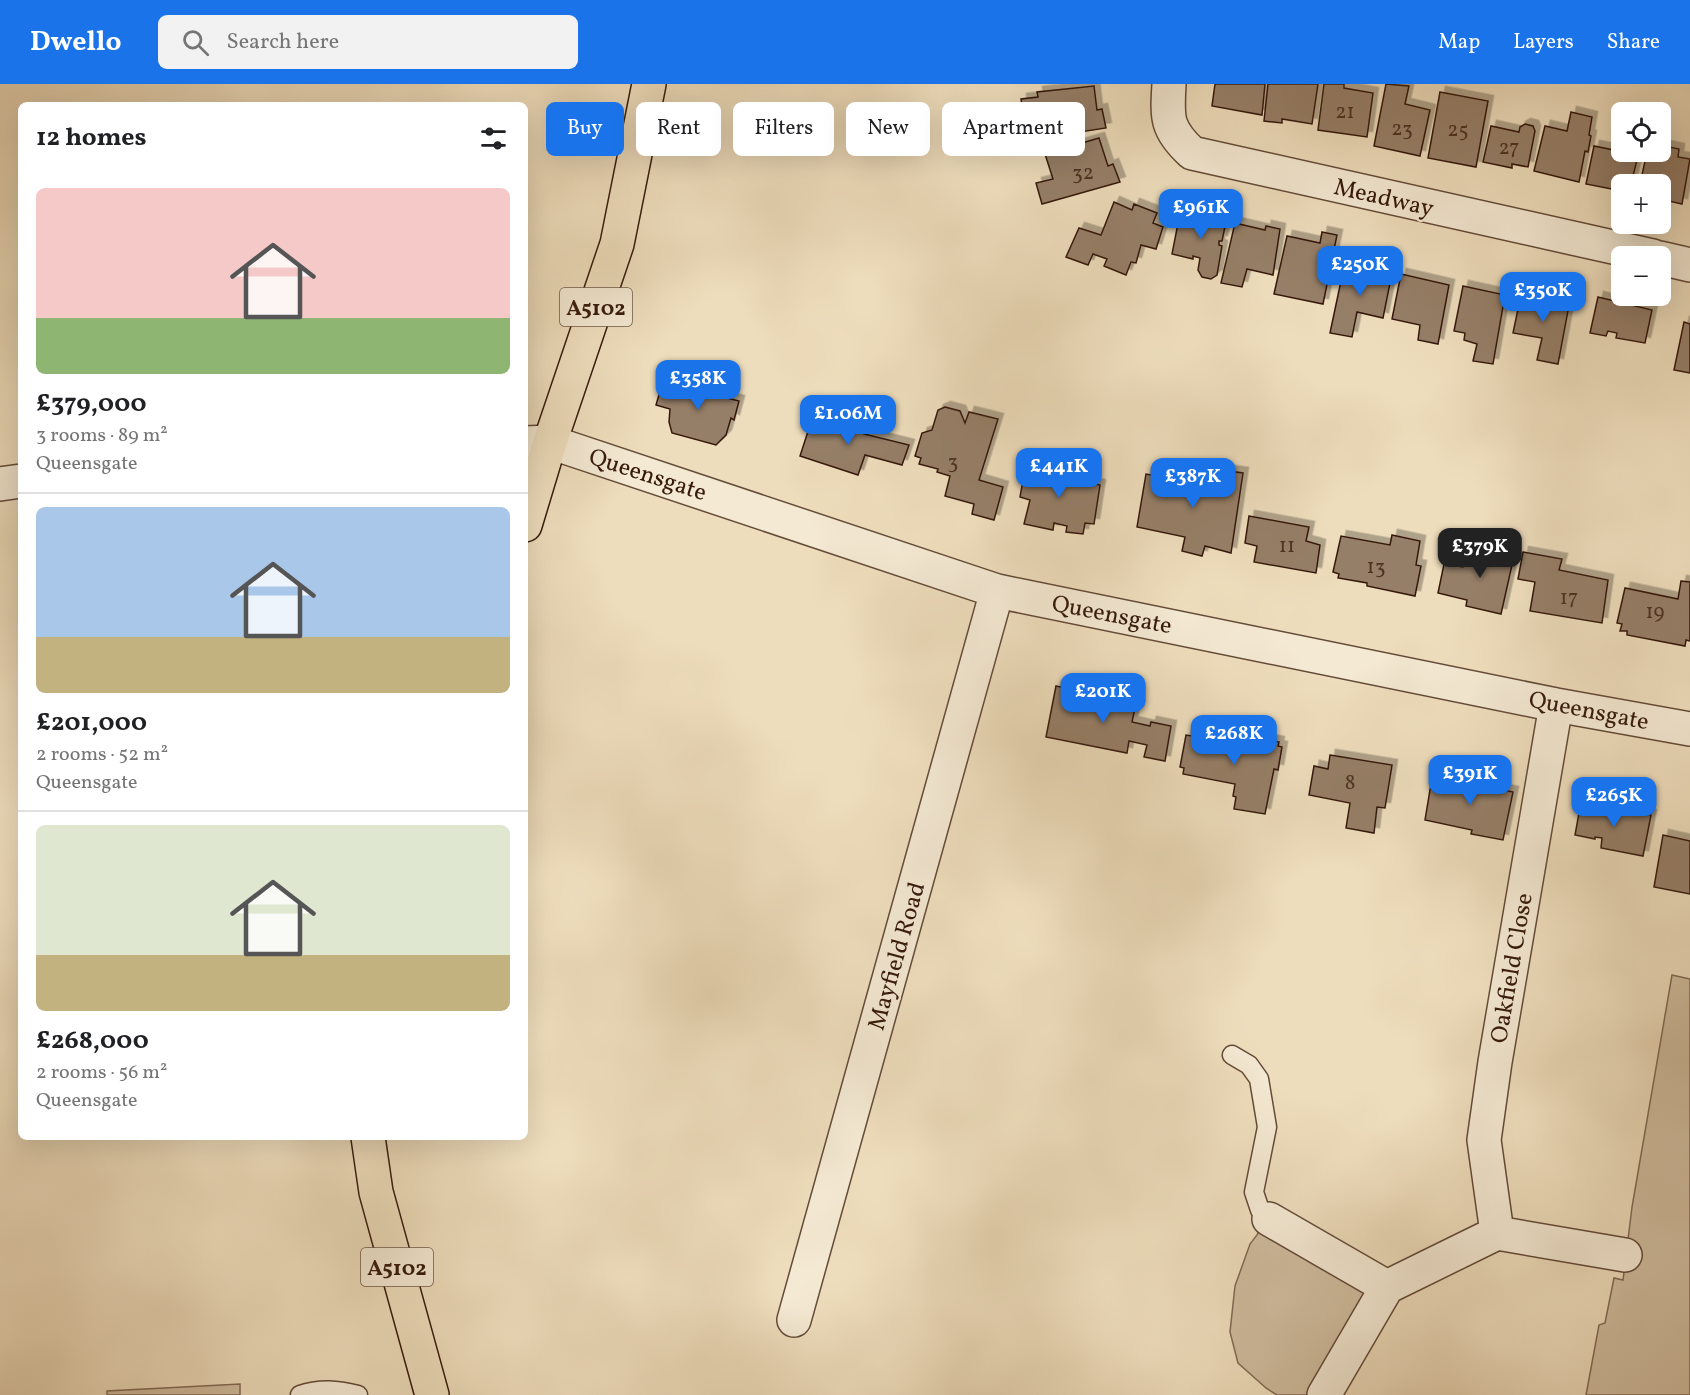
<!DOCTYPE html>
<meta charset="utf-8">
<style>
:root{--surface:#fff;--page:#f2f2f2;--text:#202124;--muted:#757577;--line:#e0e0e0;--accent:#1a73e8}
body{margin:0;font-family:Vollkorn,serif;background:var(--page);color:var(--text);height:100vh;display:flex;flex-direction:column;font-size:22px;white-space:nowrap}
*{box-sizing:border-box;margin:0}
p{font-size:20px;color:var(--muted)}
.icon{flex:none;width:33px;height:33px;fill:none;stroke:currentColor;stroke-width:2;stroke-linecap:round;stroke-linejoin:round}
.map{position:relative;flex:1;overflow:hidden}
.sheet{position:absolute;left:18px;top:18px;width:510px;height:1038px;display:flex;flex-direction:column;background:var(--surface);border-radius:9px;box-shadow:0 6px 24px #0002}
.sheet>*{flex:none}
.guide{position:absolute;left:546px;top:18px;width:570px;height:54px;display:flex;gap:12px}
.tools{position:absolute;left:1611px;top:18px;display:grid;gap:12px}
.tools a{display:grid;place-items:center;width:60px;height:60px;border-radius:9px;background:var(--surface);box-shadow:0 6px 24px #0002;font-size:30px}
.price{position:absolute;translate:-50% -51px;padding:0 14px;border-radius:12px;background:var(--accent);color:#fff;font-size:20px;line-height:39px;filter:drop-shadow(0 2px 3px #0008)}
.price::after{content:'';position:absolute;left:50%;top:36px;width:18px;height:14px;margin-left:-9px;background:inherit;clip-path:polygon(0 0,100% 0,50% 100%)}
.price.on{background:#222;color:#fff}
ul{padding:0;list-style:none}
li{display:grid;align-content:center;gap:12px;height:318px;padding:0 18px}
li+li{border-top:2px solid var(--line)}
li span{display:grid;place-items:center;height:186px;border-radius:9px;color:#555}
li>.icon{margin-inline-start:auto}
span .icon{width:108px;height:108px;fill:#fffc;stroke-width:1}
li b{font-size:26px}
h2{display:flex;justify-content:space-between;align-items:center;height:72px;padding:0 18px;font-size:26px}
.pill{padding:0 21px;border-radius:9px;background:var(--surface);box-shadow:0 6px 24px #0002;font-size:21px;line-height:54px}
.pill.on{background:var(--accent);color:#fff}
header{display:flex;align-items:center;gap:36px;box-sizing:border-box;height:84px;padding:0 30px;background:var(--accent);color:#fff}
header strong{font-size:28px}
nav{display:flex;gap:33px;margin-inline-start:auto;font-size:21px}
.search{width:420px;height:54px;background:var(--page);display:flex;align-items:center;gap:15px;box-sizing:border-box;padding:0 21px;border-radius:9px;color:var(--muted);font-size:22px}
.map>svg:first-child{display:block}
.green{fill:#cfbc9e;stroke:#826a55;stroke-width:1.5}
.building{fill:#967f68;stroke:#36190c;stroke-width:1.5;filter:url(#shadow)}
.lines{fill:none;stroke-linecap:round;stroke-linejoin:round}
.lane-casing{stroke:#644a38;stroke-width:21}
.street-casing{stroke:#644a38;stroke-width:36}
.primary-casing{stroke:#36190c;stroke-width:36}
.lane{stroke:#f4e9d3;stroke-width:18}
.street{stroke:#f4e9d3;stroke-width:33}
.primary{stroke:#eeddbc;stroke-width:33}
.labels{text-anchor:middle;stroke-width:4.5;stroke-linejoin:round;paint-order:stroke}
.number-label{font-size:21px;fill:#4e3223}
.shield{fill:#f4e9d3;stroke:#6f5748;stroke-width:1.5}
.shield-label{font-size:22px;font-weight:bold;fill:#36190c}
.street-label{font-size:24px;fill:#36190c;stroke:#f4e9d3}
</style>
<header>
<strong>Dwello</strong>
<div class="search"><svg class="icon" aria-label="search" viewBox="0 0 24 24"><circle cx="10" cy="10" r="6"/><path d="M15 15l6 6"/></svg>Search here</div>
<nav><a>Map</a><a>Layers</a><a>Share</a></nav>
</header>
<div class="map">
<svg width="1690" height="1311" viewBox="0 0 1690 1311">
<defs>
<filter id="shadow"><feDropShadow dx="5.5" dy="-5.5" stdDeviation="0" flood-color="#0004"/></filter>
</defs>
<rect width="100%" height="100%" fill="#eeddbc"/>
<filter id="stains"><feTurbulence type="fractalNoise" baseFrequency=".00333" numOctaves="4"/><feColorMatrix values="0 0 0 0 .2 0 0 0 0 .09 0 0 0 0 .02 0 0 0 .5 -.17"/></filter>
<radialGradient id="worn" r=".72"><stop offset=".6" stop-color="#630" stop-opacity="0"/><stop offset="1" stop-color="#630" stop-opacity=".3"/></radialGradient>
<path class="green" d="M1672,891L1690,895V1311H1586L1599,1241L1605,1239L1614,1194L1623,1196L1632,1123Z
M1269,1135L1387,1203L1324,1311H1277L1266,1304L1238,1279L1230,1248L1235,1202L1250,1160Z
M240,1300V1311H107V1307Z"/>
<path class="building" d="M1215,0H1265L1262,31L1212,22Z
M1268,0H1318L1312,40L1282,35V39L1264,37Z
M1324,0H1344V4L1373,9L1367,53L1318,46Z
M1386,0L1409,2L1405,20L1430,26L1420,72L1374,62Z
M1094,2L1097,26L1102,25L1106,44L1035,55L1031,33H1023L1021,15L1038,13L1037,8Z
M1440,8L1488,17L1476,83L1428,74Z
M1571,28L1592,33L1589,51L1591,52L1588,68L1585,67L1579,98L1534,87L1545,42L1567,47Z
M1525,40L1533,42L1535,47L1528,83L1512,80V84L1483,78L1491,42L1519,48L1520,43Z
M1099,54L1108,82L1113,80L1120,98L1042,120L1036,99L1053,95L1045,70Z
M1621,58L1622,68H1639L1631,100H1622V107L1586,100L1594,62L1619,67Z
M1660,61L1679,65L1678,73L1690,75L1682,120L1660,115V100H1640L1647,68H1660Z
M1114,118L1132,126L1134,120L1157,129L1153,139L1163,143L1156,165L1141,161L1136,179L1131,178L1126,191L1104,182L1107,175L1093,170L1088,181L1066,173L1079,144L1101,151Z
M1181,124L1227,133L1222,157H1219V161L1222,162L1217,191L1211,195L1202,193L1198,186L1200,174L1193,172V175L1172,170Z
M1235,139L1265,146L1266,142L1280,145L1273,191L1247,185L1242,203L1221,199Z
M1322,148L1337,151L1323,220L1274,210L1287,152L1320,159Z
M1345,178L1392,189L1383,234L1357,228L1352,253L1330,249Z
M1401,190L1449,201L1438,260L1418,256L1420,241L1392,235Z
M1463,202L1505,211L1493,280L1473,277L1477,260L1464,256L1465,249L1454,247Z
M1522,206L1570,216L1558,280L1537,276L1542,254L1513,249Z
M1598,213L1652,226L1645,259L1616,254L1617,249L1608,247L1606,252L1590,249Z
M1684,238L1690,240V289L1674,286Z
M663,297L683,302L684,298L728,310L727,314L739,317L734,336L731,334L726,351L716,361L672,349L669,338L670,325L656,321Z
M945,323L960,327L965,339L969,328L998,335L979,396L1003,403L994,436L972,430L974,420L945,412L950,392L937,388L938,385L919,380L921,374L915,372L922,349L932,346L938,326Z
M813,332L865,347L864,350L909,361L902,381L865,371L858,391L800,372Z
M1026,380L1079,390L1078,397L1100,401L1094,440L1085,439L1083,450L1066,448L1067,442L1054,439L1053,446L1024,440L1030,416L1020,413Z
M1221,386L1243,389L1231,469L1205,462L1202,472L1182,467L1185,453L1137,443L1146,390L1194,398L1196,389L1219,394Z
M1249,432L1309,443L1306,457L1320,461L1316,489L1254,478L1257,462L1245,459Z
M1392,451L1420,457L1416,481L1421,482L1415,512L1367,502V499L1338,494L1339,490L1333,488L1341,452L1390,461Z
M1490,451L1507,454L1502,479L1512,481L1501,530L1466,522L1467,516L1438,509L1444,480L1463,483L1465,471L1484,475Z
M1523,468L1562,475L1559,486L1608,496L1602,539L1530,527L1535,498L1518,495Z
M1681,497L1690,498V557L1686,556L1685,562L1627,551V547H1620L1622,540L1617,539L1625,504L1678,515Z
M1056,602L1136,619L1132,638L1150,642L1151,638L1171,642L1165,677L1144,673L1147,661L1129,657L1127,669L1046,653Z
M1207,644L1220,647V651L1257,659L1258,654L1279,658L1278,662L1282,663L1278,686L1274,685L1265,730L1234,725L1236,713L1233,712L1235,700L1183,690L1184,684L1180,683L1186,651L1205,654Z
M1330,671L1392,681L1385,724L1377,723L1374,749L1346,744L1350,719L1309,711L1314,682L1328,685Z
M1455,690L1477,694L1476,700L1513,708L1503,756L1471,750L1472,746L1425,736L1432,694L1454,699Z
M1581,718L1651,731L1643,772L1601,764L1602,754L1595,753V755L1575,751Z
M1663,751L1690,757V810L1654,803Z"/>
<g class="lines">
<defs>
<path id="lane" d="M1232,971L1249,981L1259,995L1267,1043L1254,1108L1260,1126L1269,1135
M300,1311C321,1304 337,1306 358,1311"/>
<path id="street" d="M1169,0C1167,34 1166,45 1192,69L1653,172
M1660,174L1690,181
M525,359L550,358L997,507L1556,621L1690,645
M0,400L21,397
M1556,621L1495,978L1484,1056L1497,1149L1625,1171
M1269,1135L1387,1203
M794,1236L997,507
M1324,1311L1387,1203L1497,1149"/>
<path id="primary" d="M525,441L550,358L617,160L649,0
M368,1053L376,1108L432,1311"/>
</defs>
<use href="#lane" class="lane-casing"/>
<use href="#street" class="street-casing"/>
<use href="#primary" class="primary-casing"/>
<use href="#lane" class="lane"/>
<use href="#street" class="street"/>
<use href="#primary" class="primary"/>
</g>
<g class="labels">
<g class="number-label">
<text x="1345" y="34">21</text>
<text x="1402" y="51">23</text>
<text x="1458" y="52">25</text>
<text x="1509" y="70">27</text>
<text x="1083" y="95">32</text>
<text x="953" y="384">3</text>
<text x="1287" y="468">11</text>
<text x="1376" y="489">13</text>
<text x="1569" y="520">17</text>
<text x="1655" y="534">19</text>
<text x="1350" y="705">8</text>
</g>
<g class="shield">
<rect x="560" y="204" width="72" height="38" rx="4.5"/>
<rect x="361" y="1164" width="72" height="38" rx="4.5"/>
</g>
<g class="shield-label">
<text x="596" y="231">A5102</text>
<text x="397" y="1191">A5102</text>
</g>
<g class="street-label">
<text transform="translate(1384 113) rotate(13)" y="8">Meadway</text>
<text transform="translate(648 390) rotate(18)" y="8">Queensgate</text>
<text transform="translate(1112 530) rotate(11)" y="8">Queensgate</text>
<text transform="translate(1589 626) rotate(11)" y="8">Queensgate</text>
<text transform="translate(896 872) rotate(-74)" y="8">Mayfield Road</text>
<text transform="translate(1511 884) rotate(-80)" y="8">Oakfield Close</text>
</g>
</g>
<rect width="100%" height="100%" filter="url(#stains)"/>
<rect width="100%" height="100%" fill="url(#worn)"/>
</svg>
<div class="tools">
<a><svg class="icon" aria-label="locate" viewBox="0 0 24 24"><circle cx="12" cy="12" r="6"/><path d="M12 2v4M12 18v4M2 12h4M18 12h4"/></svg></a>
<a>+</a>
<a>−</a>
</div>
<b class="price" style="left:1201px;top:156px">£961K</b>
<b class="price" style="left:1360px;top:213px">£250K</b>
<b class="price" style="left:1543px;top:239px">£350K</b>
<b class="price" style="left:698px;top:327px">£358K</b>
<b class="price" style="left:848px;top:362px">£1.06M</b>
<b class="price" style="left:1059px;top:415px">£441K</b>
<b class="price" style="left:1193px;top:425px">£387K</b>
<b class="price on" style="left:1480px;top:495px">£379K</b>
<b class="price" style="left:1103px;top:640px">£201K</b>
<b class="price" style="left:1234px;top:682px">£268K</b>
<b class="price" style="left:1470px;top:722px">£391K</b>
<b class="price" style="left:1614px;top:744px">£265K</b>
<div class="guide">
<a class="pill on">Buy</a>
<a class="pill">Rent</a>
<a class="pill">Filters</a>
<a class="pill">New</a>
<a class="pill">Apartment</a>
</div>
<section class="sheet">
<h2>12 homes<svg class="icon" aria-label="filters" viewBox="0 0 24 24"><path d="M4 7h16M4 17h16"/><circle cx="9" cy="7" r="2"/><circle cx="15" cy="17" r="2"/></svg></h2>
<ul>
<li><span style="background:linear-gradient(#f6c9c9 70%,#8fb573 0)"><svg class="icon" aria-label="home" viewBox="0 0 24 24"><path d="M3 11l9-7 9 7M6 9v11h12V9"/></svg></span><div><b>£379,000</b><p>3 rooms · 89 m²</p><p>Queensgate</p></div></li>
<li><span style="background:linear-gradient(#a9c7e8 70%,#c2b280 0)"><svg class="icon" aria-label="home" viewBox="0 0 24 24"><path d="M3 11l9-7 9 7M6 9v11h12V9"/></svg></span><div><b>£201,000</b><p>2 rooms · 52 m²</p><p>Queensgate</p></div></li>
<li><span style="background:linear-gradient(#dfe7d0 70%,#c2b280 0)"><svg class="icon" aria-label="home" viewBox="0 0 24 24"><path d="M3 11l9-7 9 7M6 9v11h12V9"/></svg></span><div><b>£268,000</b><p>2 rooms · 56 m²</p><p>Queensgate</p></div></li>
</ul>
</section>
</div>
